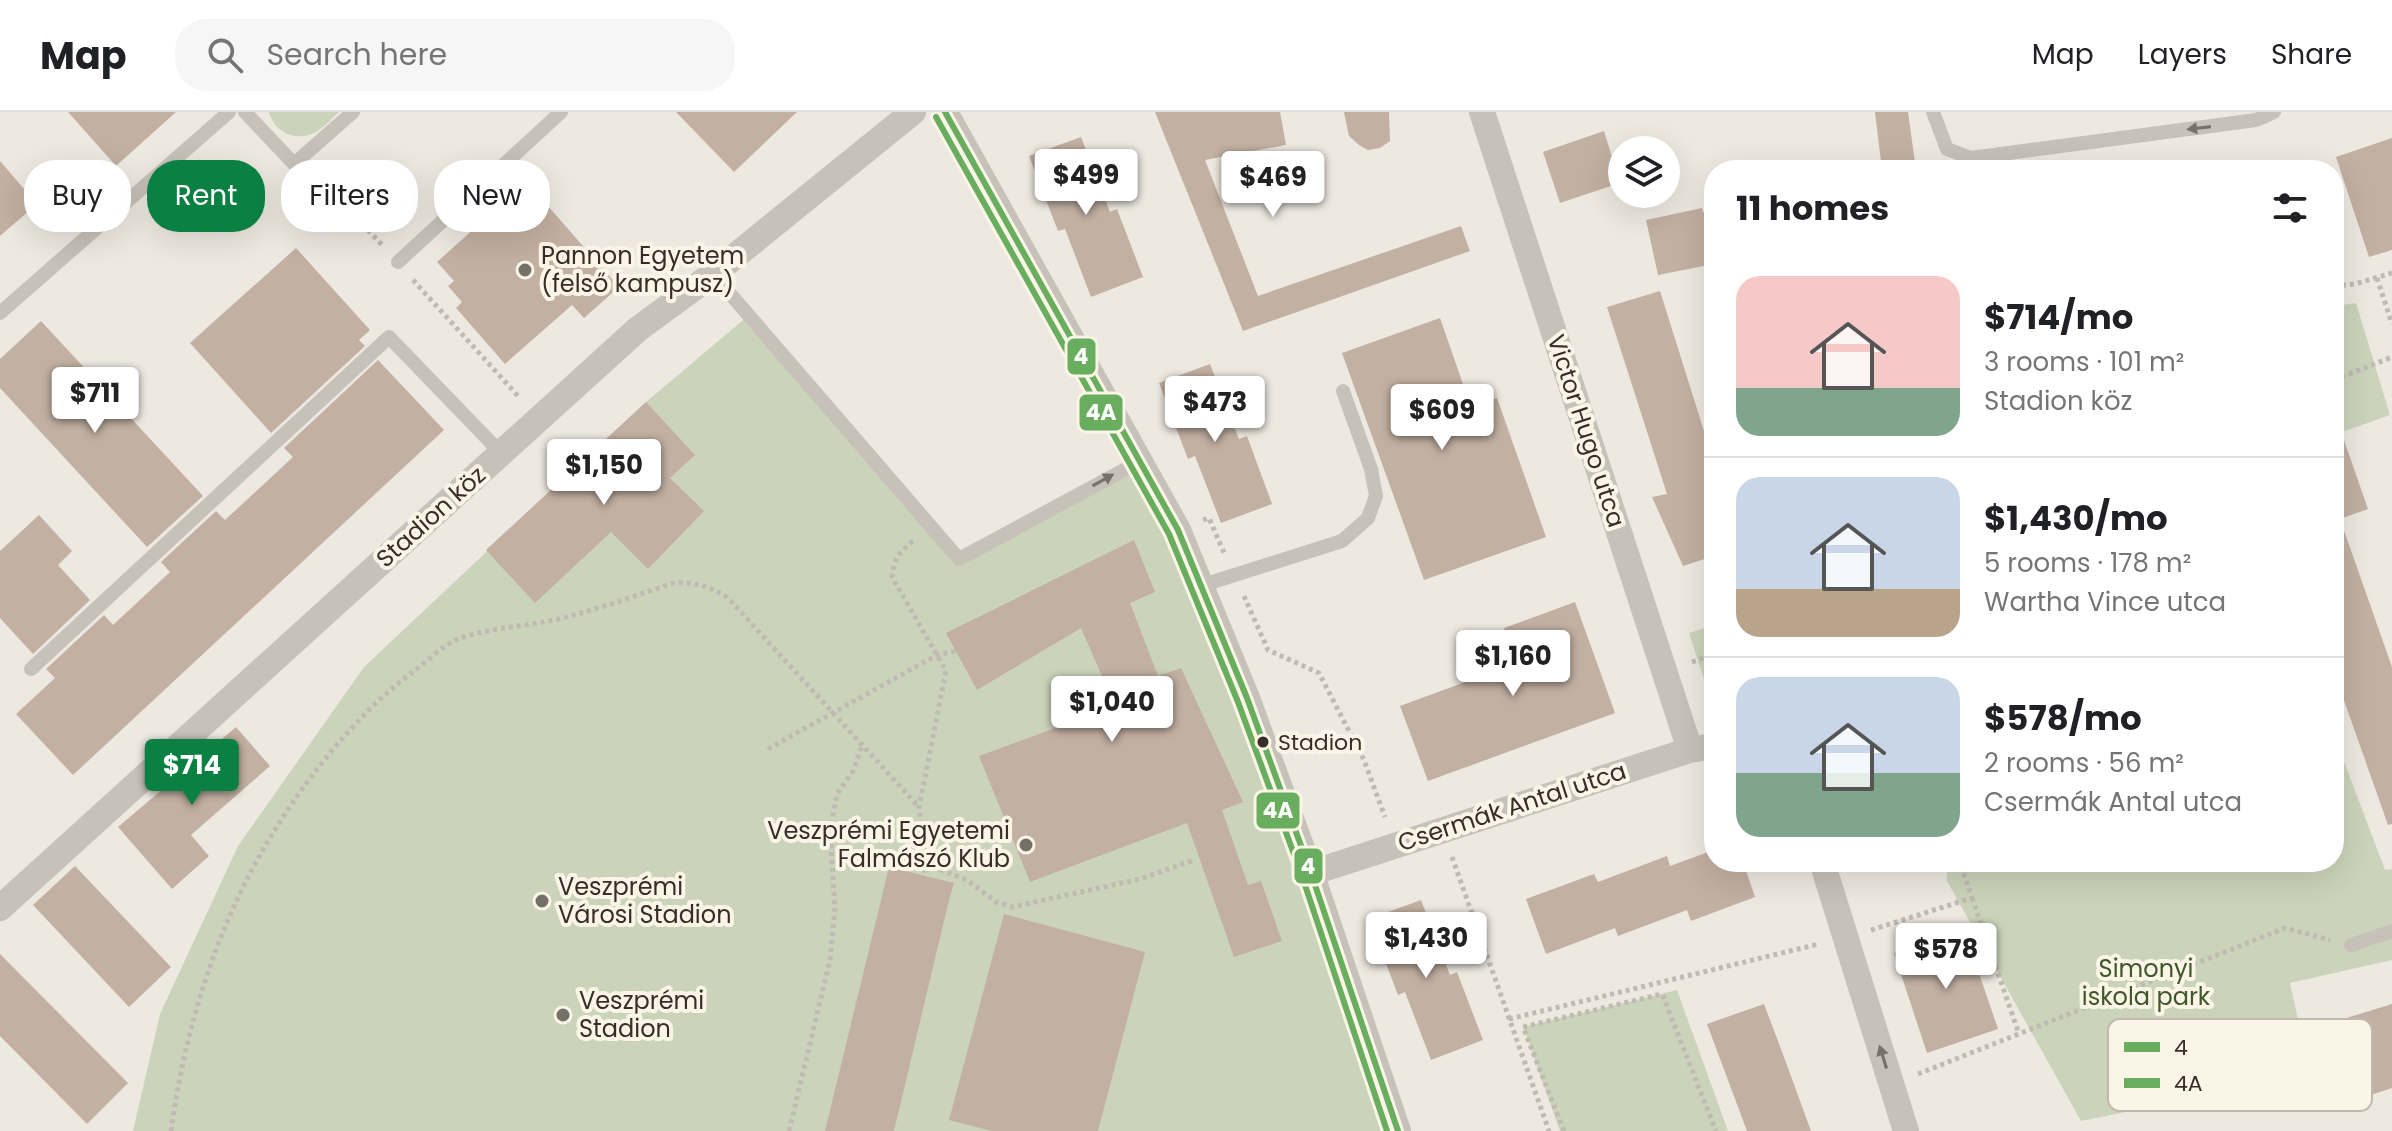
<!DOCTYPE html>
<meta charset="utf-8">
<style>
:root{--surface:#fff;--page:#f6f6f6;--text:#202124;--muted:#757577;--line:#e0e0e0;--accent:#0b8043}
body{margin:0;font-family:Poppins,sans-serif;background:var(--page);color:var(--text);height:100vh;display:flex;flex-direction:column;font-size:30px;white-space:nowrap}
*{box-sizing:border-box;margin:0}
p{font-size:26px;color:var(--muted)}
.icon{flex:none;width:44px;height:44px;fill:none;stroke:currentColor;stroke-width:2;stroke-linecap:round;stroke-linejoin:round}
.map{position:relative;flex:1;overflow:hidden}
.panel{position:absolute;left:1704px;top:48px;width:640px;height:712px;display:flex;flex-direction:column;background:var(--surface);border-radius:32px;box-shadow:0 8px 32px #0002}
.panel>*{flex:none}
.guide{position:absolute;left:24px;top:48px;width:760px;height:72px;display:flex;gap:16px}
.buttons{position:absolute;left:1608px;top:24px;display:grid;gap:16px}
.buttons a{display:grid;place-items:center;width:72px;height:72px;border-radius:50%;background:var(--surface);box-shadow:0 8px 32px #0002;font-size:40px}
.price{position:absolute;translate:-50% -68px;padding:0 18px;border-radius:8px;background:#fff;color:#222;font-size:26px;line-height:52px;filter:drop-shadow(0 2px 4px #0008)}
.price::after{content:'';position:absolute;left:50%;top:48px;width:24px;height:18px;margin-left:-12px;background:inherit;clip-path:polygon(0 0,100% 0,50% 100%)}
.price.current{background:var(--accent);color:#fff}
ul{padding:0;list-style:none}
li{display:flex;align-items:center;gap:24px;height:200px;padding:0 32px}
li+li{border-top:2px solid var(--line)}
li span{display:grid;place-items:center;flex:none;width:224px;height:160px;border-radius:24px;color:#555}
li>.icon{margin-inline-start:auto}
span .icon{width:96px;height:96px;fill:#fffc;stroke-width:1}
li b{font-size:34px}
h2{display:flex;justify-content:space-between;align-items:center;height:96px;padding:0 32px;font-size:34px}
.pill{padding:0 28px;border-radius:32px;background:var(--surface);box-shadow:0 8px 32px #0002;font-size:28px;line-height:72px}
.pill.current{background:var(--accent);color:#fff}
header{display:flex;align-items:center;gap:48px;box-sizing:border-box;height:112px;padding:0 40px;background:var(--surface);border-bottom:2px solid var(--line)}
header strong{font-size:38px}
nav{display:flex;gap:44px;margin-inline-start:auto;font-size:28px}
.search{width:560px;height:72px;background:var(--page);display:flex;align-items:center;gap:20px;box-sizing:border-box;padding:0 28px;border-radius:32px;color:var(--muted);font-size:30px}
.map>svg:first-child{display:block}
.green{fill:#cbd4ba}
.building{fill:#c2b0a2}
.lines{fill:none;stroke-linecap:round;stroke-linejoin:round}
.path{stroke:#bfbab2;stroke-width:5;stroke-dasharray:4 4;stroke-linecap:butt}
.lane{stroke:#c7c1b9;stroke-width:14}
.street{stroke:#c7c1b9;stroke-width:26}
.bus-1-casing{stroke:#faf5e7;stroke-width:12}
.bus-2-casing{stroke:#faf5e7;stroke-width:12}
.bus-1{stroke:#69ad5e;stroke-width:6}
.bus-2{stroke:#69ad5e;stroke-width:6}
.oneway{fill:#787169}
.poi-dot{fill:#777068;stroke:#faf5e7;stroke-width:3}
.bus-dot{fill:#372f27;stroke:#faf5e7;stroke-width:3}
.labels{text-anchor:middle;stroke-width:8;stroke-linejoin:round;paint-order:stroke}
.bus-label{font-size:22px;fill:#372f27;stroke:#faf5e7;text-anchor:start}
.poi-label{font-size:24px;fill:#372f27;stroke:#faf5e7;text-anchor:start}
.street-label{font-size:24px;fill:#372f27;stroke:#faf5e7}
.park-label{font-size:24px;fill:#40572a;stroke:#faf5e7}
.key{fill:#faf5e7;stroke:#c0baad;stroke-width:2}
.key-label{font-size:22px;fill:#372f27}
.line-badge{stroke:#faf5e7;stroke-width:3}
.badge-label{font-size:22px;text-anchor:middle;font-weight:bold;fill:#fff}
</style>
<header>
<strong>Map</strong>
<div class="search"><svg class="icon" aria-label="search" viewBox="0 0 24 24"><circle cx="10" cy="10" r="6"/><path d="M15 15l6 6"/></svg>Search here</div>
<nav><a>Map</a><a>Layers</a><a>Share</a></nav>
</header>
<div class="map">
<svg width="2392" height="1019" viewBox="0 0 2392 1019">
<rect width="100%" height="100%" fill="#ede9e1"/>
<path class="green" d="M269,0H339C331,7 323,17 314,21C295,30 274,20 269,0Z
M2356,191L2390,303L2334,323V194Z
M748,204L959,448L1139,348L1179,418L1398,1019H133L160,902L238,734L364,555L646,290Z
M1714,513V598L1689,521Z
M2334,623L2385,758L2392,757V848L2290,871L2310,963L2081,1009L1947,769V750H2334Z
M1677,878L1728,1019H1560L1523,915Z"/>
<path class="building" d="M68,0H176L116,54Z
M676,0H797L734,60Z
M1155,0H1280L1286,33L1205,48L1258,184L1461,114L1470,139L1243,219Z
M1344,0H1389L1390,29L1380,36L1368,38L1359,33L1349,24Z
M1875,0H1908L1916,58H1882Z
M1604,19L1620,71L1560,91L1543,40Z
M1081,25L1110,100L1117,97L1143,165L1091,185L1065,117L1058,119L1029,44Z
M2392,26V138L2369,145L2336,45Z
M0,49L37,92L0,124Z
M515,80L536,103L547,93L619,175L584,206L572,193L505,252L456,196L462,190L448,174L454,169L437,150Z
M1702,96L1703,100L1714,98V152L1658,163L1646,108Z
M296,136L370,218L359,228L365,234L271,321L190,231Z
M1660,179L1714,351V444L1683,454L1652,385L1667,382L1607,195Z
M1440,206L1471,295L1497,286L1546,425L1424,468L1342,241Z
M41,209L203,384L147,435L0,276V247Z
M378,248L444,318L73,663L16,602L55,566L46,557L104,503L113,513L170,460L161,450L216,399L225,408L293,345L284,336Z
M1210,252L1239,327L1247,324L1272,392L1221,411L1195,344L1188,347L1159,271Z
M646,290L695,343L670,366L704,399L648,457L611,420L535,491L486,438Z
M2338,311L2368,397L2340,407L2392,555V712L2388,713L2334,560V312Z
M39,403L72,439L58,453L90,488L33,542L0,506V439Z
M1134,428L1155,480L1130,491L1158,564L1181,556L1243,690L1222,698L1248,773L1261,769L1282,829L1234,845L1187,711L1030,770L979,644L1115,594L1081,516L977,578L946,521Z
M1575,490L1615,601L1428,669L1400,594L1517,551L1504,516Z
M236,615L270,654L191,723L209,744L172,777L118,715Z
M1714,738V750H1743L1755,785L1691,809L1687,798L1618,824L1615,816L1546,842L1526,787L1594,762L1598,770L1667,744L1670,754Z
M75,754L171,855L129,895L33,793Z
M889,755L954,771L949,788L894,1019H825Z
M1421,788L1450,863L1457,860L1483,928L1431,948L1405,880L1398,883L1369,807Z
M1004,802L1145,840L1098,1019H992L949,1008Z
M1964,817L1998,917L1927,941L1894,841Z
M0,842L128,971L87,1012L0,924Z
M1764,892L1781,937L1811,1019H1747L1707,912Z
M2392,892V976L2352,989L2327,912Z"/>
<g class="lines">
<path class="path" d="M335,83L383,134
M2377,166L2392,212
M413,168L519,285
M2334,174L2355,172L2392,161
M2334,268L2392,245
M1203,408L1209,406L1225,443
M913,429C899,440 894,447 892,465L946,559L919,695L925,762
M1244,484L1268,538L1319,561L1364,648L1385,705
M1692,550L1714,542
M768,637L937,543L956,539
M1452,745L1549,1019
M925,752L967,768L996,790L1012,795L1140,767L1194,748
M1972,786L2019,922
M1871,818L1972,786L1960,750
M1509,907L1819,832
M1918,962L2285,816L2330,828
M171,1019C191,875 241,746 335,635C359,607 384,581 414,559C428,549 446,530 463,525C498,514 536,514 570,504C605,495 640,482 674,471C696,470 710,474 728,486L919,695
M789,1019L830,848L835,796L830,719L837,682L853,659L862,634
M1564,1019L1523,915L1662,882L1716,1019"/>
<path class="lane" d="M245,0L294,52L321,68
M1933,0L1947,37L1971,46L2256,8L2274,0
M294,52L353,0
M398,150L561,0
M713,162L959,447L1139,350
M0,201L229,0
M1200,474L1342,429L1368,406L1376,384L1371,357L1343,279
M31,557L389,225L501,341
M2351,833L2392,819"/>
<path class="street" d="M945,0L1178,418L1247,586L1311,761L1398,1019
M1482,0L1690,638
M1822,750L1906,1019
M1311,761L1690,638L1714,634
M0,796L638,217L713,162L913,0"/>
<defs>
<path id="bus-1" d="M945,0L1178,418L1247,586L1311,761L1398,1019"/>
<path id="bus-2" d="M936,5L1169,422L1238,590L1302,764L1387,1019"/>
</defs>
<use href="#bus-1" class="bus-1-casing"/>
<use href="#bus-2" class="bus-2-casing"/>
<use href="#bus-1" class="bus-1"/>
<use href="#bus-2" class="bus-2"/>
</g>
<defs><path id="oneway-solid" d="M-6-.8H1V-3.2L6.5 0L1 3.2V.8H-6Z" transform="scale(2)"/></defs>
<g class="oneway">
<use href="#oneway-solid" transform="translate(2199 16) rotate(173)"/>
<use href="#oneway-solid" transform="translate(1103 368) rotate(-29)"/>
<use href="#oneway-solid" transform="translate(1883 945) rotate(-107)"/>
</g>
<g class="poi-dot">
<circle cx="525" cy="158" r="8"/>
<circle cx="1026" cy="733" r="8"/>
<circle cx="542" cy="789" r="8"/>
<circle cx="563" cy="903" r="8"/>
</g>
<circle class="bus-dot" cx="1263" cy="630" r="7"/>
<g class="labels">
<g class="bus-label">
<text x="1278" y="638">Stadion</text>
</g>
<g class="poi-label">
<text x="541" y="152">Pannon Egyetem<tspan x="541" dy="28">(felső kampusz)</tspan></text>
<text x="1010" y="727" text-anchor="end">Veszprémi Egyetemi<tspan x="1010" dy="28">Falmászó Klub</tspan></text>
<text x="558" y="783">Veszprémi<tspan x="558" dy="28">Városi Stadion</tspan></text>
<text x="579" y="897">Veszprémi<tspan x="579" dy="28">Stadion</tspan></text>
</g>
<g class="street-label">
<text transform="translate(1586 319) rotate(72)" y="8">Victor Hugo utca</text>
<text transform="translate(431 405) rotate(-42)" y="8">Stadion köz</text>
<text transform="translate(1512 695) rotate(-18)" y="8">Csermák Antal utca</text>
</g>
<g class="park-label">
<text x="2146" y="865">Simonyi<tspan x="2146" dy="28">iskola park</tspan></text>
</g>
</g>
<rect x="2108" y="907" width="264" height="92" rx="12" class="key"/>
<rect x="2124" y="930" width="36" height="10" fill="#69ad5e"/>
<rect x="2124" y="966" width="36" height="10" fill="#69ad5e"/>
<g class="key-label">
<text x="2174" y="943">4</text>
<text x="2174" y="979">4A</text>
</g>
<g class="line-badge">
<rect x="1066" y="225" width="31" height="39" rx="8" fill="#69ad5e"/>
<rect x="1078" y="281" width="46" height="39" rx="8" fill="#69ad5e"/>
<rect x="1255" y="679" width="46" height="39" rx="8" fill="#69ad5e"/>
<rect x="1293" y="735" width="31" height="38" rx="8" fill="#69ad5e"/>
</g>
<g class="badge-label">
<text x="1081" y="252">4</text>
<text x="1101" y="308">4A</text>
<text x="1278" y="706">4A</text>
<text x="1308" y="762">4</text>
</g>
</svg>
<div class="buttons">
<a><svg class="icon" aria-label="layers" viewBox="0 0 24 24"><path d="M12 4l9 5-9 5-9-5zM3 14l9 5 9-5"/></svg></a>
</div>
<b class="price" style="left:1086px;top:105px">$499</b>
<b class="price" style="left:1273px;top:107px">$469</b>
<b class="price" style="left:95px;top:323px">$711</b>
<b class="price" style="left:1215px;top:332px">$473</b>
<b class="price" style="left:1442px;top:340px">$609</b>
<b class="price" style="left:604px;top:395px">$1,150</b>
<b class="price" style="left:1513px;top:586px">$1,160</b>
<b class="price" style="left:1112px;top:632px">$1,040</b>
<b class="price current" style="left:192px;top:695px">$714</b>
<b class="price" style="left:1426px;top:868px">$1,430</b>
<b class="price" style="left:1946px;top:879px">$578</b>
<div class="guide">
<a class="pill">Buy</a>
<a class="pill current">Rent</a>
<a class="pill">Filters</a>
<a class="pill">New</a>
</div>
<section class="panel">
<h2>11 homes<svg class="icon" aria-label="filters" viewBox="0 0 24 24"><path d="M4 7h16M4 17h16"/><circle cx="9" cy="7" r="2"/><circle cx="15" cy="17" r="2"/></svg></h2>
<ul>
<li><span style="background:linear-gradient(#f6c9c9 70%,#7fa58c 0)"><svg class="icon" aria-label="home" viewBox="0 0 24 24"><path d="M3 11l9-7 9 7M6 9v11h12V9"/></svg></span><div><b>$714/mo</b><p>3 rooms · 101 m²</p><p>Stadion köz</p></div></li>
<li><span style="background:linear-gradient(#c9d6e8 70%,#b9a48a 0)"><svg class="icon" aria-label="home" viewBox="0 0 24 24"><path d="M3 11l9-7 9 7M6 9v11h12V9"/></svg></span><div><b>$1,430/mo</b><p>5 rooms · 178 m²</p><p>Wartha Vince utca</p></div></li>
<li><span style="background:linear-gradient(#c9d6e8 60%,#7fa58c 0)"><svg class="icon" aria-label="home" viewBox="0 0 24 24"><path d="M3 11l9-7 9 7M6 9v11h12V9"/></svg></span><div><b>$578/mo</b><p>2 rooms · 56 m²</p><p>Csermák Antal utca</p></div></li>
</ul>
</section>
</div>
